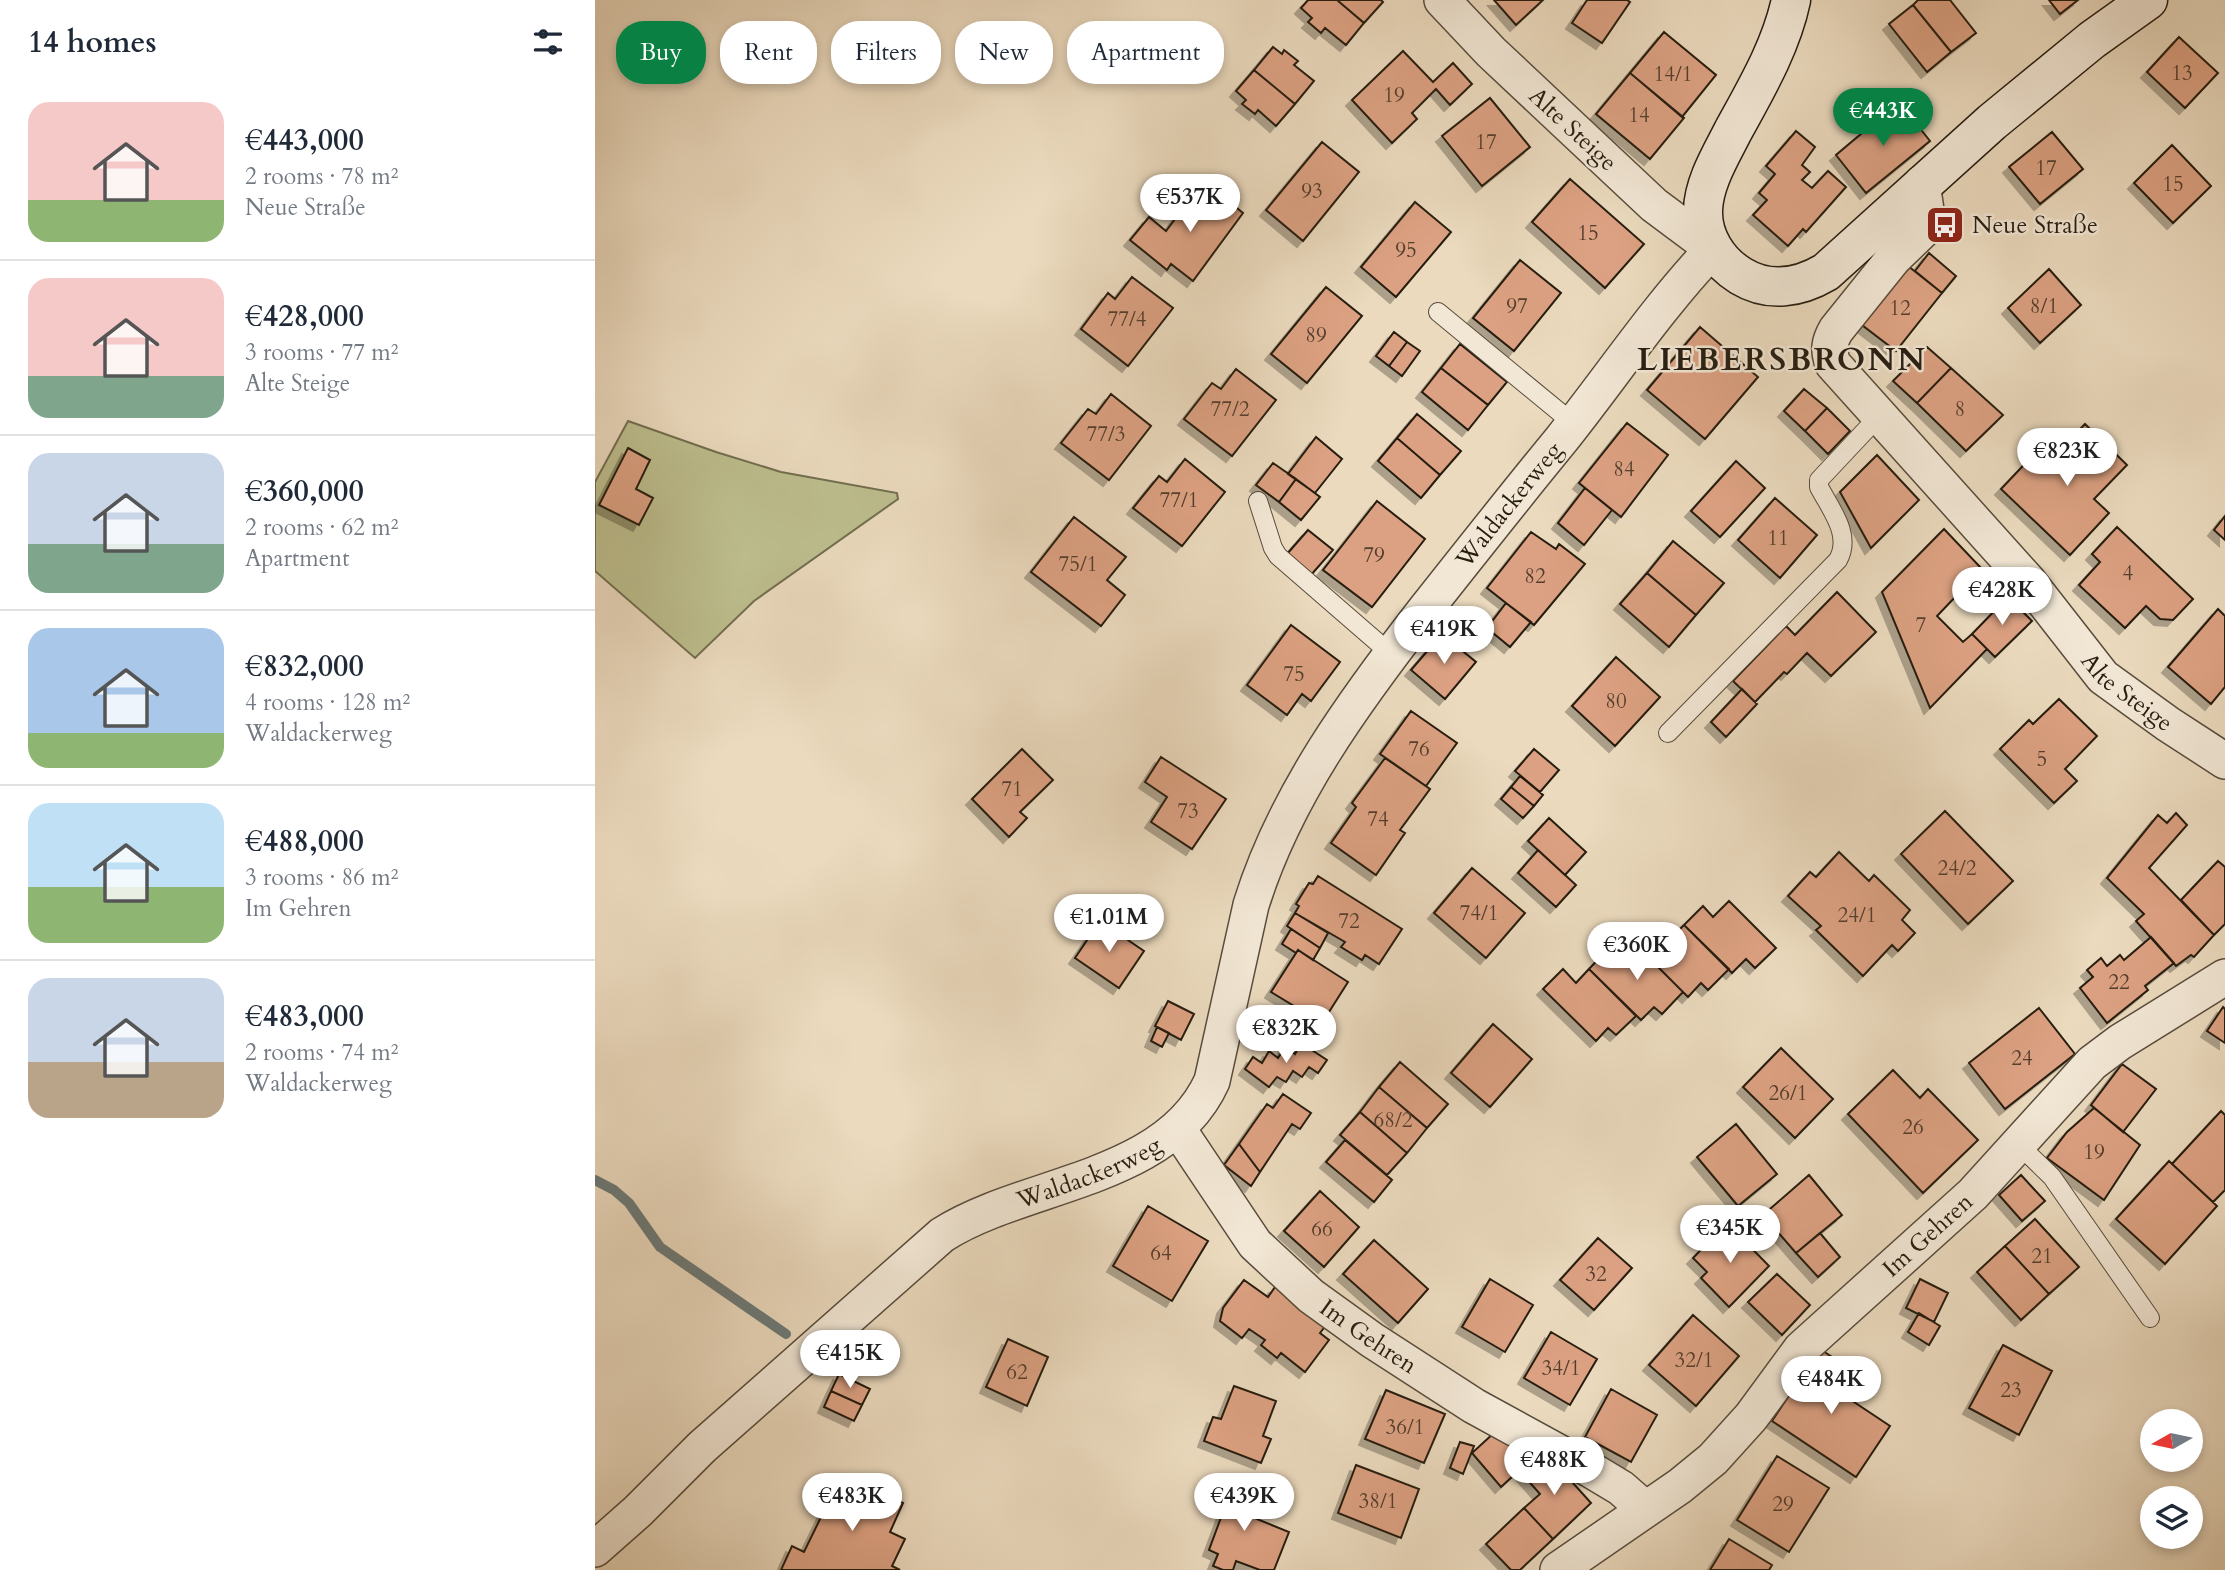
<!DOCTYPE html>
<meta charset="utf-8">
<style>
:root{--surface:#fff;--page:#f6f6f7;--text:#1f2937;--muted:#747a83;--line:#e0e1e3;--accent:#0b8043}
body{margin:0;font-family:Cardo,serif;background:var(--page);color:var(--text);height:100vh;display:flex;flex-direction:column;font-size:26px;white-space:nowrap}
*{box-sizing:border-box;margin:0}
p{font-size:23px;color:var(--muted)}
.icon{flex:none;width:38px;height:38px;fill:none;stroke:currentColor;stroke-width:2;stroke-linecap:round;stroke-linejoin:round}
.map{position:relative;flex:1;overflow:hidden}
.details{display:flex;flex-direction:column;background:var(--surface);width:595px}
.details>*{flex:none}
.hud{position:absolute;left:21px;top:21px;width:665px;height:63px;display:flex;gap:14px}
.needle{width:46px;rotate:261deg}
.controls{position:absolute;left:1545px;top:1409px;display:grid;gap:14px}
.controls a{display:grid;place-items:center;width:63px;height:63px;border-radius:50%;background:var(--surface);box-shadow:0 4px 10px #0003;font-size:35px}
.price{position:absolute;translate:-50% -60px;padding:0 16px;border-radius:24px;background:#fff;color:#222;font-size:23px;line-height:46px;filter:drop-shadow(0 2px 4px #0008)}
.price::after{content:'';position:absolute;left:50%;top:42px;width:21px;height:16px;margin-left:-10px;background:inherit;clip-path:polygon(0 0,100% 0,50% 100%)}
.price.current{background:var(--accent);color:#fff}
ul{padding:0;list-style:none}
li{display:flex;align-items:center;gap:21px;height:175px;padding:0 28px}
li+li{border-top:2px solid var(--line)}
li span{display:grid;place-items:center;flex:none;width:196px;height:140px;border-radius:21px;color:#555}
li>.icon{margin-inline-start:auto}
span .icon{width:84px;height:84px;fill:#fffc;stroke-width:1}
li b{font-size:30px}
h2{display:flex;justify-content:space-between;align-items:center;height:84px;padding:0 28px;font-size:30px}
.chip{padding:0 24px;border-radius:28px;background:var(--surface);box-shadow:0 4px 10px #0003;font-size:24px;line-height:63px}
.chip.current{background:var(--accent);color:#fff}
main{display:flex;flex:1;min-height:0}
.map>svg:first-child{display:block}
.green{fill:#bdbe8e;stroke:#726e50;stroke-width:2}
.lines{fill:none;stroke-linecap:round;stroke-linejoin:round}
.stream{stroke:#6d7a78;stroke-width:10}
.building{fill:#dca182;stroke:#261d11;stroke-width:2;filter:url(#shadow)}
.lane-casing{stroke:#574c3c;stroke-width:20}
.street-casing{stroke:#574c3c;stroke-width:38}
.secondary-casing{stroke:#261d11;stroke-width:41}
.lane{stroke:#f2e7d5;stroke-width:18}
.street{stroke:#f2e7d5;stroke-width:35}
.secondary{stroke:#f2e7d5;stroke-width:38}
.labels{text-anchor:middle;stroke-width:5;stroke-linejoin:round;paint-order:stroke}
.number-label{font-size:21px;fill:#543e2d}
.street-label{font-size:24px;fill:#261d11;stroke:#f2e7d5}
.poi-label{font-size:24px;fill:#261d11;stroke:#f2e7d5;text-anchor:start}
.district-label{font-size:32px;font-weight:bold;letter-spacing:2px;fill:#261d11;stroke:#f2e7d5}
</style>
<main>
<section class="details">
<h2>14 homes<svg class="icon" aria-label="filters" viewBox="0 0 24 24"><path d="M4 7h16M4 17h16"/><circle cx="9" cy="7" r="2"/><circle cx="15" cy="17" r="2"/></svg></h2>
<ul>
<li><span style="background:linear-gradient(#f6c9c9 70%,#8fb573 0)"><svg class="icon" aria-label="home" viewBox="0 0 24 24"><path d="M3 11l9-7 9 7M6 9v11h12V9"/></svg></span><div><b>€443,000</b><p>2 rooms · 78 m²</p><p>Neue Straße</p></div></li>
<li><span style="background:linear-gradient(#f6c9c9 70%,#7fa58c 0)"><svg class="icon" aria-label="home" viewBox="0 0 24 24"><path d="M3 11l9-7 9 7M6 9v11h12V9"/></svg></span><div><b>€428,000</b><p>3 rooms · 77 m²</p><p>Alte Steige</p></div></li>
<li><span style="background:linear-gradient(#c9d6e8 65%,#7fa58c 0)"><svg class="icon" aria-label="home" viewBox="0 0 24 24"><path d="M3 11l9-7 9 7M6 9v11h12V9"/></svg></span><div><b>€360,000</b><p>2 rooms · 62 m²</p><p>Apartment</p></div></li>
<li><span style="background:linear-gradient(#a9c7e8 75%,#8fb573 0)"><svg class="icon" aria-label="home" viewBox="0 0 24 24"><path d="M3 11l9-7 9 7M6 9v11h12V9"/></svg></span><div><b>€832,000</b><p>4 rooms · 128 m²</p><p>Waldackerweg</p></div></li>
<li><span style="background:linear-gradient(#bfe0f5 60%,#8fb573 0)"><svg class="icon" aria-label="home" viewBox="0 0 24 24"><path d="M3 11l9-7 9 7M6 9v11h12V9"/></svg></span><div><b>€488,000</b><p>3 rooms · 86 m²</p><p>Im Gehren</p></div></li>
<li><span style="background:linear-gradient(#c9d6e8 60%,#b9a48a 0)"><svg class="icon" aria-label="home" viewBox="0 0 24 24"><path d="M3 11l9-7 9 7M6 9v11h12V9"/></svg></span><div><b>€483,000</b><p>2 rooms · 74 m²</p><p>Waldackerweg</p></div></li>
</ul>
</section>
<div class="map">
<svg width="1630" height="1570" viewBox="0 0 1630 1570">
<defs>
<filter id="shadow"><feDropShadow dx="-6" dy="6" stdDeviation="0" flood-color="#0004"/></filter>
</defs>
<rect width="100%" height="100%" fill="#ebdabe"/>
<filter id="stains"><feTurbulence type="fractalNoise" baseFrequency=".00286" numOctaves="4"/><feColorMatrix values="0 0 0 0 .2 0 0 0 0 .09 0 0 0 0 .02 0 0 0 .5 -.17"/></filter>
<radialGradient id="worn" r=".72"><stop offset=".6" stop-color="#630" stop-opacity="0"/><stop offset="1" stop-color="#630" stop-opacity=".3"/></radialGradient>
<path class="green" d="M33,421L121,452L186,472L302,493L303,499L159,601L100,658L0,571V482Z"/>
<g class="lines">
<path class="stream" d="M0,1180L19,1190L34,1203L65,1247L191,1334"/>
</g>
<path class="building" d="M713,0H742L769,23L751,45L730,28L726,33L713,22L717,18L706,8Z
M742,0H786L788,2L769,23Z
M899,0H948L921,25Z
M992,0H1032L1035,2L1007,43L977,23Z
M1323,0H1355L1381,33L1356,52L1318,5Z
M1454,0H1483L1465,14Z
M1318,5L1356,52L1332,72L1294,24Z
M1069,32L1121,75L1087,117L1035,73Z
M1584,37L1623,73L1590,108L1552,72Z
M678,47L687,54L689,50L703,61L699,65L719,81L700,104L659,70Z
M808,51L838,82L858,63L877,84L855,105L841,89L817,113L822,119L797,143L757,100Z
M659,70L700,104L681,126L663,110L660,114L647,104L651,100L641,91Z
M1035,73L1089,118L1055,159L1001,114Z
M895,98L935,147L887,186L847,136Z
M1304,102L1335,141L1271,193L1241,155Z
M1201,131L1220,147L1207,165L1215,172L1207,180L1217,188L1233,171L1251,187L1211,232L1208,229L1193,246L1158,215L1172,200L1164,193L1180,174L1171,166Z
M1457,132L1488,169L1445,204L1414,167Z
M727,142L764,172L708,241L671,210Z
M1577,145L1616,186L1578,223L1539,183Z
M975,179L1049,244L1010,288L937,222Z
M612,184L648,213L598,281L576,264L572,270L535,240L554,217L571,231L583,215L587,217Z
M820,202L856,232L801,297L766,267Z
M1334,253L1361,276L1347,293L1320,271Z
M925,260L966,293L919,351L878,318Z
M1308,262L1347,293L1301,351L1263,322Z
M1454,269L1486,305L1445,343L1413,308Z
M537,277L578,308L533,366L486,329L513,293L520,299Z
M731,287L767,316L712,383L676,354Z
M1105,327L1163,377L1110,439L1052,390Z
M799,332L812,342L794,366L781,356Z
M812,342L825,351L807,376L794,366Z
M865,344L912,382L893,405L846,368Z
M1332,347L1356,368L1322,403L1298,381Z
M846,368L893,405L873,430L827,392Z
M1356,368L1408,415L1371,451L1322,403Z
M641,369L681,400L637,456L589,419L617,383L626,389Z
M1209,389L1232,408L1210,431L1189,411Z
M516,394L556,426L514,480L466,443L493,409L501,414Z
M1232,408L1255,431L1233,454L1210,431Z
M822,414L866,451L845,475L802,438Z
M1032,423L1073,455L1026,517L984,483Z
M1490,424L1532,465L1499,499L1514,513L1475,555L1406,489L1444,449L1455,460Z
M721,437L747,459L720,493L693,474Z
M802,438L845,475L826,498L783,461Z
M33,448L55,460L41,489L58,498L44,525L4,505Z
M1282,455L1324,500L1276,548L1245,492Z
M590,459L630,492L587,546L538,508L564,476L572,482Z
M1141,461L1170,488L1125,537L1096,511Z
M678,463L701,479L684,502L661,485Z
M701,479L725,497L706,520L684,502Z
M990,488L1017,510L989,545L963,523Z
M1180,498L1222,535L1185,578L1143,540Z
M782,501L830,539L777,607L728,570Z
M1630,516V540L1619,530Z
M479,517L531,557L512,580L530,595L506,626L436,572Z
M1522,527L1598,599L1578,620L1565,619L1551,606L1530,628L1484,585L1505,562L1497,554Z
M1349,529L1387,569L1342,616L1368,642L1377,634L1392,649L1335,708L1287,592Z
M713,530L738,550L716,575L692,554Z
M936,532L961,549L964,544L990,564L939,625L892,588Z
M1078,541L1129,583L1101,615L1052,573Z
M1052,573L1101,615L1074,647L1025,604Z
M1242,592L1281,632L1236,676L1212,653L1192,674L1189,672L1160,702L1138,681L1191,626L1200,635Z
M1413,597L1437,621L1400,657L1377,634Z
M911,603L936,622L915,647L892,628Z
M1623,609L1630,616V687L1616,704L1573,667Z
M696,625L745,662L716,701L707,694L692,715L652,685Z
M847,634L881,662L850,699L816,670Z
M1021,657L1065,697L1020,746L977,706Z
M1147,689L1162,704L1131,737L1116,722Z
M1464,699L1502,736L1470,769L1482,781L1459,803L1405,749L1434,720L1438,724Z
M816,711L862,743L831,786L785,754Z
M427,749L458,780L425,812L432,818L414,837L377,799Z
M939,749L964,770L945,792L920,771Z
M566,757L631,799L597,849L556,822L572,797L550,782Z
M790,758L835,789L805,830L810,833L781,875L736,843L761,807L757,803Z
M925,776L948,795L939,806L916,787Z
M916,787L939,806L928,818L906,799Z
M1350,811L1418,881L1373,924L1306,854Z
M1581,813L1592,825L1554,868L1619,935L1599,957L1596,955L1581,966L1541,921L1549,914L1512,878L1563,815L1572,823Z
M954,818L991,852L970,875L933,841Z
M943,850L981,885L961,907L923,873Z
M1244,852L1274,881L1279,875L1315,910L1307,920L1320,933L1303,951L1297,945L1268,976L1221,930L1226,926L1193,896L1215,872L1221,877Z
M1623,861L1630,867V924L1619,935L1586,900Z
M877,868L930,913L891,958L839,913Z
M723,876L807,929L784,964L770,955L767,960L746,947L750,942L700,913L704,906L701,904L714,883L718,884Z
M1134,901L1181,948L1160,968L1151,959L1137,973L1089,925L1108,906L1118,917Z
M700,913L733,933L725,948L692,926Z
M505,921L549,951L524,988L480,958Z
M1089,925L1134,969L1113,990L1106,983L1093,997L1043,947L1062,928L1074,940Z
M696,929L725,948L718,960L703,950L701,953L687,944Z
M1556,937L1579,963L1550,986L1553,990L1512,1023L1485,988L1498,977L1492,970L1506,958L1512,966L1525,955L1529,960Z
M1043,947L1088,992L1067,1014L1059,1007L1046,1020L994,969L1014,948L1028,962Z
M703,950L753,982L727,1023L676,992Z
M968,969L981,983L994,969L1041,1016L1021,1035L1013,1028L1001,1041L948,989Z
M573,1001L599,1014L586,1040L560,1026Z
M1628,1007L1630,1009V1043L1612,1031Z
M1444,1008L1480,1054L1410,1109L1374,1063Z
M898,1024L937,1059L895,1107L856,1073Z
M562,1027L574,1033L567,1047L556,1041Z
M706,1043L732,1060L723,1073L714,1067L707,1077L698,1071L691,1082L682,1077L674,1087L650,1069L658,1057L667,1063L674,1051L683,1058L690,1047L700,1054Z
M1186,1048L1238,1099L1200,1138L1148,1087Z
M805,1062L853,1104L832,1128L784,1087Z
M1527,1064L1561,1089L1528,1132L1496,1105Z
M1298,1070L1325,1098L1333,1089L1383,1140L1328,1193L1253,1114Z
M784,1087L832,1128L812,1153L765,1112Z
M688,1094L716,1113L705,1129L697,1124L665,1172L644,1144L672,1104L678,1108Z
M1499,1108L1545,1145L1509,1200L1452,1158L1472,1132Z
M1626,1111L1630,1115V1190L1618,1202L1577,1164Z
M765,1112L812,1153L792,1175L745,1135Z
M1141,1124L1182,1174L1143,1206L1102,1157Z
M750,1140L797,1180L779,1202L731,1162Z
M644,1144L665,1172L656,1186L629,1165Z
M1574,1161L1622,1206L1570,1264L1521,1219Z
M1214,1175L1247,1215L1201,1253L1168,1215Z
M1426,1175L1450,1201L1427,1221L1404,1195Z
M725,1191L764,1227L729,1267L689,1231Z
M553,1206L613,1241L577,1301L518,1266Z
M1440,1219L1484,1267L1454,1294L1410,1246Z
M1132,1223L1174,1266L1134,1307L1106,1278L1112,1272L1098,1258Z
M1225,1233L1245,1257L1223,1277L1201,1253Z
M1003,1238L1037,1268L999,1310L965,1280Z
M779,1240L833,1289L803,1323L748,1274Z
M1410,1246L1454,1294L1426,1320L1382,1272Z
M1182,1274L1215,1305L1187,1335L1153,1302Z
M895,1279L938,1305L910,1352L867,1327Z
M1325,1279L1353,1293L1339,1322L1311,1308Z
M649,1280L673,1297L680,1287L732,1324L725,1333L734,1340L710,1372L686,1353L682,1358L666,1345L670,1340L654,1329L647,1338L625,1321L628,1308Z
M1324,1313L1345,1326L1334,1345L1313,1332Z
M1098,1315L1144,1356L1101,1406L1054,1365Z
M956,1332L1002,1359L975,1405L929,1378Z
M413,1339L453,1357L432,1406L391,1387Z
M1408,1345L1457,1371L1424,1435L1374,1408Z
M1225,1349L1258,1371L1244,1392L1295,1426L1261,1477L1177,1421Z
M244,1374L275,1389L267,1405L236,1391Z
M639,1386L681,1401L668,1436L676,1439L666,1463L609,1441L618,1417L626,1419Z
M1016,1389L1062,1415L1036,1462L990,1437Z
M791,1390L850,1414L829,1463L770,1439Z
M236,1391L267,1405L259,1421L229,1407Z
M900,1432L913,1438L933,1462L906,1487L877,1453Z
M865,1442L879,1446L868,1474L855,1468Z
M951,1453L996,1503L958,1539L929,1508L945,1494L928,1475Z
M1182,1456L1234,1488L1194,1552L1142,1520Z
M761,1465L824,1489L806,1538L743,1513Z
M246,1476L308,1503L295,1532L310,1539L297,1566L305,1570H186L197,1546L209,1552Z
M629,1481L660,1492L652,1515L694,1532L679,1570H665L641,1561L638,1570H628L618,1566L623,1554L614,1550L628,1512L618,1508Z
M929,1508L958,1539L925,1570H916L891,1544Z
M1134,1539L1177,1565L1174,1570H1115Z"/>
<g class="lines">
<defs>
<path id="lane" d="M843,312L979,424
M663,501L678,548L683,556L796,654
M1073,733L1243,560C1257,535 1236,510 1224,487V480L1284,416
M1423,1144L1457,1177L1555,1318"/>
<g id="street">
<path id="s1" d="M1327,183L1332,217L1329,229L1298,259L1241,330C1234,342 1233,350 1238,364L1433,581L1508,677L1573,724L1630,761"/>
<path id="s2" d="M583,1129L660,1244L716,1296L777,1340L879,1406L996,1470L1026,1488L1050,1509"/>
<path id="s3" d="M0,1549L43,1511L107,1447L347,1235C430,1182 572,1181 617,1081L656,905C690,795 761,699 830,610C875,553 920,496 966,440C1017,376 1062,308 1118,249L1059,205L896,52L847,0"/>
<path id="s4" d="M963,1570L1085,1486L1118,1459L1156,1417L1206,1349L1378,1194L1497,1063L1525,1042L1630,977"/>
</g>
<path id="secondary" d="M1196,0C1186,47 1161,89 1138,131C1126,155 1109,182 1108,210C1107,237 1123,262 1146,276C1174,293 1204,288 1231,272L1397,122L1497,40L1553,0"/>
</defs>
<use href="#lane" class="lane-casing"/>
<use href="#street" class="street-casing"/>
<use href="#secondary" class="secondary-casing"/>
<use href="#lane" class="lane"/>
<use href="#street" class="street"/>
<use href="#secondary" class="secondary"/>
</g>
<defs>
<symbol id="bus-square" viewBox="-11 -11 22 22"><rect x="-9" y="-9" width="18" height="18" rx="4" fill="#8f2418" stroke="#f2e7d5"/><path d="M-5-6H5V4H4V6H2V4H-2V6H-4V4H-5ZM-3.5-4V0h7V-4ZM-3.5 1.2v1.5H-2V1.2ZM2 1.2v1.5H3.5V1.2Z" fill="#fff"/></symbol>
</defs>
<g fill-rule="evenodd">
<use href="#bus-square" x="1328" y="203" width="44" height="44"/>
</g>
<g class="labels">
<g class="number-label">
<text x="1587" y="80">13</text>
<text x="1078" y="81">14/1</text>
<text x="799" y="102">19</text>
<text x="1044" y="122">14</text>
<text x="891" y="149">17</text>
<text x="1451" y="175">17</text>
<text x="1578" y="191">15</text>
<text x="717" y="198">93</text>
<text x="993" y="240">15</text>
<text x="811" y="257">95</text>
<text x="922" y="313">97</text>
<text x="1449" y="313">8/1</text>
<text x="1305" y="315">12</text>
<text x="532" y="326">77/4</text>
<text x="721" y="342">89</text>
<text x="635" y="416">77/2</text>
<text x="1365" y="416">8</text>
<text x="511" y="441">77/3</text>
<text x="1029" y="476">84</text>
<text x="584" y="507">77/1</text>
<text x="1183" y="545">11</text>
<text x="779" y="562">79</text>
<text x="483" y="571">75/1</text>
<text x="1533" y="580">4</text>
<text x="940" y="583">82</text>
<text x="1326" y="632">7</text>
<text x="699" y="681">75</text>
<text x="1021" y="708">80</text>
<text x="824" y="756">76</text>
<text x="1447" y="766">5</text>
<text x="417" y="796">71</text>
<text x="593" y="818">73</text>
<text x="783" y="826">74</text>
<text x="1362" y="875">24/2</text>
<text x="884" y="920">74/1</text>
<text x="1262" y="922">24/1</text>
<text x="754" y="928">72</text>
<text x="1524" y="989">22</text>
<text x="1427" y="1065">24</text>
<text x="1193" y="1100">26/1</text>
<text x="798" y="1127">68/2</text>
<text x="1318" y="1134">26</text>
<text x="1499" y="1159">19</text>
<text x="727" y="1236">66</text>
<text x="566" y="1260">64</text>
<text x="1447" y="1263">21</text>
<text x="1001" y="1281">32</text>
<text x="1099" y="1367">32/1</text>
<text x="966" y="1375">34/1</text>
<text x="422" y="1379">62</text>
<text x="1416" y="1397">23</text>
<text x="810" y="1434">36/1</text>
<text x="783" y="1508">38/1</text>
<text x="1188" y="1511">29</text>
</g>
<g class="street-label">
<text transform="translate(978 129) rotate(43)" y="8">Alte Steige</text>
<text dy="8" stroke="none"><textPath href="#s3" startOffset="1446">Waldackerweg</textPath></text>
<text dy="8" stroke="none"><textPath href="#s1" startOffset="658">Alte Steige</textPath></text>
<text dy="8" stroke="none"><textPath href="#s3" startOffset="628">Waldackerweg</textPath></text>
<text dy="8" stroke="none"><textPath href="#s4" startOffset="502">Im Gehren</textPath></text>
<text dy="8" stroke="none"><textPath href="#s2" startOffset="285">Im Gehren</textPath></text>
</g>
<g class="poi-label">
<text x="1377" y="233">Neue Straße</text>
</g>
<g class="district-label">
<text x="1187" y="370">LIEBERSBRONN</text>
</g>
</g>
<rect width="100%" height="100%" filter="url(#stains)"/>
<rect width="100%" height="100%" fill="url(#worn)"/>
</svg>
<div class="controls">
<a><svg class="needle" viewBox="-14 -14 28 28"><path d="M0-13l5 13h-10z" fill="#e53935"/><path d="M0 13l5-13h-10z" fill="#747a83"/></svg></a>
<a><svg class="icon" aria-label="layers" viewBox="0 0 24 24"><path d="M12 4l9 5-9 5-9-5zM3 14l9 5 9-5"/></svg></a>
</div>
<b class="price current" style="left:1288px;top:148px">€443K</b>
<b class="price" style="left:595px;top:234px">€537K</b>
<b class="price" style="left:1472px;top:488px">€823K</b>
<b class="price" style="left:1407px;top:627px">€428K</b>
<b class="price" style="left:849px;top:666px">€419K</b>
<b class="price" style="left:514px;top:954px">€1.01M</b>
<b class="price" style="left:1042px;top:982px">€360K</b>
<b class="price" style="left:691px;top:1065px">€832K</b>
<b class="price" style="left:1135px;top:1265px">€345K</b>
<b class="price" style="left:255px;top:1390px">€415K</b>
<b class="price" style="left:1236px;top:1416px">€484K</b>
<b class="price" style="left:959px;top:1497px">€488K</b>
<b class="price" style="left:257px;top:1533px">€483K</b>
<b class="price" style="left:649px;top:1533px">€439K</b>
<div class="hud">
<a class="chip current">Buy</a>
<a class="chip">Rent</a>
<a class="chip">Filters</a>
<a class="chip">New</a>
<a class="chip">Apartment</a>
</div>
</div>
</main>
